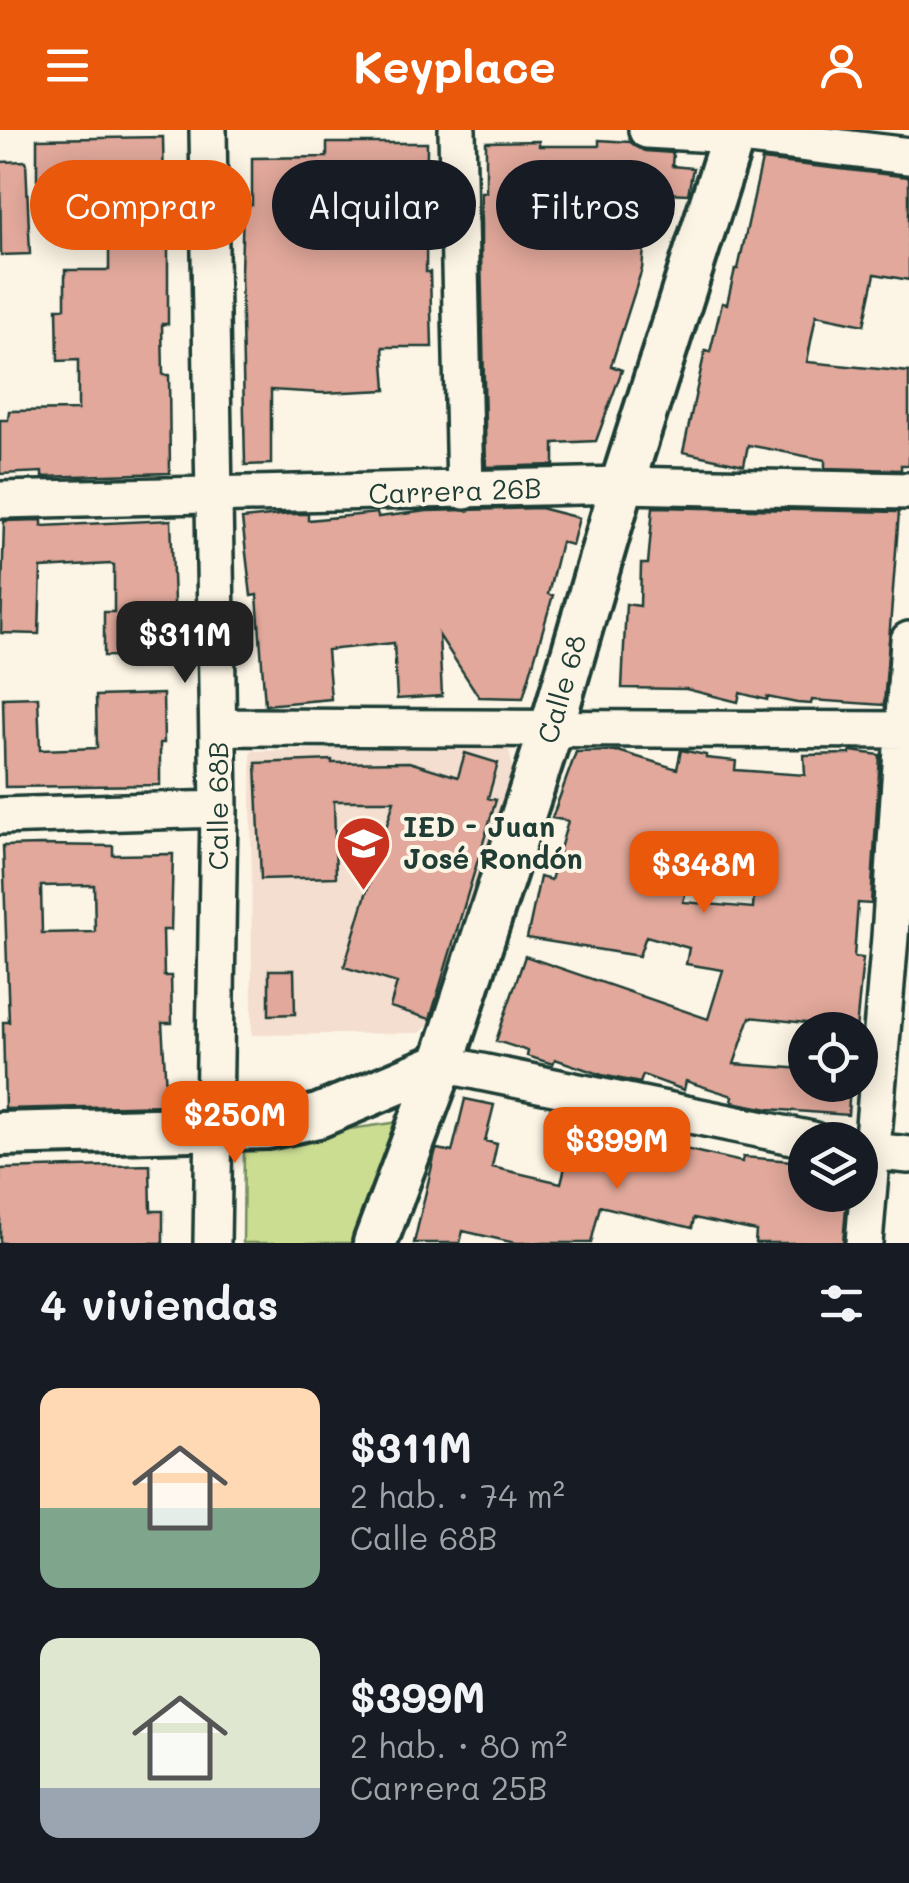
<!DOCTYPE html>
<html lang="es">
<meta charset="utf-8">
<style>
:root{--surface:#171b24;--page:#242831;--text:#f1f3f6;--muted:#9ea1a6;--accent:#ea580c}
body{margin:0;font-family:Mali,sans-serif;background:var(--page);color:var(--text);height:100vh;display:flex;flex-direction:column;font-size:38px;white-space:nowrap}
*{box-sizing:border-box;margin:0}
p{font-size:32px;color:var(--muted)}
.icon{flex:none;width:55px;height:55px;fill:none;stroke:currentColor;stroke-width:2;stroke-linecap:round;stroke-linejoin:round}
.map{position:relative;height:1113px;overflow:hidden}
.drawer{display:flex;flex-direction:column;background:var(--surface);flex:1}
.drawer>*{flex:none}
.hud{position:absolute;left:30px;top:30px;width:850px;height:90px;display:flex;gap:20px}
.fabs{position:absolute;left:788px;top:882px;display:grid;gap:20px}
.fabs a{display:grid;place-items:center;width:90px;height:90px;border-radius:50%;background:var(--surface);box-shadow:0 5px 25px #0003;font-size:50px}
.price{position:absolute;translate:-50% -85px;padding:0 22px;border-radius:20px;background:var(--accent);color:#fff;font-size:32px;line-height:65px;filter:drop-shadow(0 2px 5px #0008)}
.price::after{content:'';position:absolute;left:50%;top:60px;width:30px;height:22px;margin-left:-15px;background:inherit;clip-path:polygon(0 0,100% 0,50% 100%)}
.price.selected{background:#222;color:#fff}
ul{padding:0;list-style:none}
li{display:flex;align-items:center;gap:30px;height:250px;padding:0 40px}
li span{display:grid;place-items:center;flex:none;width:280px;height:200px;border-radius:20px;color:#555}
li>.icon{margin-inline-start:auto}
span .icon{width:120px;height:120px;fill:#fffc;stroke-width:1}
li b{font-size:42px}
h2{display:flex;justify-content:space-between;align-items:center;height:120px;padding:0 40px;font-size:42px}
.chip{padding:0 35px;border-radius:45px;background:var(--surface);box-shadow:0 5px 25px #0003;font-size:35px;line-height:90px}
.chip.selected{background:var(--accent);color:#fff}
header{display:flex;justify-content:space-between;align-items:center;height:130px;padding:0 40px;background:var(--accent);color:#fff;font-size:45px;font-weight:700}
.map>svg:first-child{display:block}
.built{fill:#f4decf}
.green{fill:#cbdd91;stroke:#758d62;stroke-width:2.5}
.building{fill:#e1a89b;stroke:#1f3d34;stroke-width:2.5;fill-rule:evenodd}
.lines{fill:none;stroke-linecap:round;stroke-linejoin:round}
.minor-casing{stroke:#1f3d34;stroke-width:42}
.tertiary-casing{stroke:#1f3d34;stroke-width:50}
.minor{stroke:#fcf5e5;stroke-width:35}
.tertiary{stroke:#fcf5e5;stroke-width:42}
.labels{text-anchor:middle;stroke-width:8;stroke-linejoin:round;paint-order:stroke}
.street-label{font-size:28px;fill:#1f3d34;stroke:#fcf5e5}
.poi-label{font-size:28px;font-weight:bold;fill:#1f3d34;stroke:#fcf5e5;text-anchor:start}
</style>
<header><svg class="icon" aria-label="menu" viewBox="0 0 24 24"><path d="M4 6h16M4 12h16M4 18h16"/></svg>Keyplace<svg class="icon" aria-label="person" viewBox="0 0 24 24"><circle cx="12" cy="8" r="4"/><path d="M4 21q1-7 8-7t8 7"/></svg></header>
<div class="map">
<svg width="909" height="1113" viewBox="0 0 909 1113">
<rect width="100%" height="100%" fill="#fcf5e5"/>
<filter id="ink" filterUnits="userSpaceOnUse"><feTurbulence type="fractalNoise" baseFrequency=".01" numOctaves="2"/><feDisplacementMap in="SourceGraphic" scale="20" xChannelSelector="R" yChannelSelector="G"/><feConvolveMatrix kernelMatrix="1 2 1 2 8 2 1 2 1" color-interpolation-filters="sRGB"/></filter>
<g filter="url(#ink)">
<path class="built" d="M508,615L513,639L440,884L420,903L252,905L251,621Z"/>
<path class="green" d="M406,991L363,1113H243L244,1014Z"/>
<path class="building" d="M163,7L164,60H168V194H162L163,245H169L170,343L42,347V342L0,344V290H8L9,281L78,280V230L58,231L57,178H65V140H109V88H98L99,50H37V9Z
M599,10L630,12L645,21L673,23L672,36L693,38L688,64L664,63L656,109L645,108L642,139L611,236L622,240L596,311L554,313V335L486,337L481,126V62H486V12L539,11V16H599Z
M327,13H427L426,142H430L432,217H383L386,260L323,263L271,260V334L245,335L241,142L243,75H252V28L327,27Z
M762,30L909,47V150L875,144L864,195L816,185L807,232L909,242V335H901V340L825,338V330L748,315L744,335L683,322L705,221L710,222L722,173L727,174L735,139H738Z
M26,31L30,124L1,125L0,32Z
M653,377L899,382L884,575L812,570L811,574L797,573L767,567V570L740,563L738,572L686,559L622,558L626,474L640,476L641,434H648Z
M540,378L579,388L572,415L561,412L548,464L553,465L523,568L479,567L439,505L442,566L397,569L394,513L327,520L331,569L265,575L257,465L251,466L242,389L289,384H308V390L377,383L378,387L427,381Z
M42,390V396L171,390L176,527L104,526V482H114V435L110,434L41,438L39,504L1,503L4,391Z
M163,564L164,613H160V655L5,657L3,568L38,567L40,620L97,618L96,566Z
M681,620L706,625V628L736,631L735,640L805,645L804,625L850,624L851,621L880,625L871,774L858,773L854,827L863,828L856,900H815L816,894L750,887L734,934L805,939V955H850L848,985L769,979L732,972L733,966L686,951L684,960L643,945L640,953L602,945L555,929L553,934L527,926L528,921L496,911L525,826L708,889L723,840L686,834L689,818L646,806L639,826L527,808L540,747L551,750L568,691L552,688L576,622L618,621L677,639ZM702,705L757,713L753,778L683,772Z
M465,623L498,633L488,668L496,670L430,889L390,877L397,853L344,837L394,671H334L336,747L261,749L256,633L332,630V633L409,632L458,647Z
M40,715L113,716V725L173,724L171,800H163L164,846H171L172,893H162L167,975L5,979L3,892H9L3,716ZM94,755L95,802L42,803L41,756Z
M269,840H294L295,884L269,885Z
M465,969L494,975L485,1011L497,1014L492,1037L561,1053L575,997L666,1019L667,1015L742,1032L743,1027L805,1032V1065H847L843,1113H755L756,1101L694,1088L692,1098L600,1076L591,1113H515L463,1101L460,1113H414L435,1023L437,1019L452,1022Z
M150,1035L151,1081H163V1113H0V1039Z"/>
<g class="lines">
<defs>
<path id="minor" d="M208,0L219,679L212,1113
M457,0L465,361
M647,0L733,5L909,26
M0,370L622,355L909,361
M218,597L909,600
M0,686L219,679
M442,934L812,1010
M860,1020L909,1025
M864,1113L890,807L909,510"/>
<path id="tertiary" d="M0,1004L267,997L318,986L442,934
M375,1113L442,934L551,600L622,355L735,0"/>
</defs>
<use href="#minor" class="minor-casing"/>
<use href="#tertiary" class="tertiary-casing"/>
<use href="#minor" class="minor"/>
<use href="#tertiary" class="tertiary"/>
</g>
</g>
<defs>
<symbol id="school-pin" viewBox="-11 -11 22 30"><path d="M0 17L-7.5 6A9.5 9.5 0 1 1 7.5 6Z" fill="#c8321e" stroke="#fcf5e5"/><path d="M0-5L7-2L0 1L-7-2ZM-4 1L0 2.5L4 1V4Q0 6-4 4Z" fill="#fff"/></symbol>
</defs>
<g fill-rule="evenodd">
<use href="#school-pin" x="332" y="682" width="63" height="86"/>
</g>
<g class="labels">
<g class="street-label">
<text transform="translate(455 361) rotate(-2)" y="10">Carrera 26B</text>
<text transform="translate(562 559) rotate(-74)" y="10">Calle 68</text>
<text transform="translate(218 676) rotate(-90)" y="10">Calle 68B</text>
</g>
<g class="poi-label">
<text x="403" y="707">IED - Juan<tspan x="403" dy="32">José Rondón</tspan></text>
</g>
</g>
</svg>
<div class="fabs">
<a><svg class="icon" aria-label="locate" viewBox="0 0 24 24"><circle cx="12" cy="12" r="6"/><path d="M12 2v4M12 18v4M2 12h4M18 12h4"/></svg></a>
<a><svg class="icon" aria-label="layers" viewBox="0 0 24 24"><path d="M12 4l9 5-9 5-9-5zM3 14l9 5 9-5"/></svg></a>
</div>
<b class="price selected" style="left:185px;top:556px">$311M</b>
<b class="price" style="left:704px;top:786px">$348M</b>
<b class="price" style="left:235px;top:1036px">$250M</b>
<b class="price" style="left:617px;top:1062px">$399M</b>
<div class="hud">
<a class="chip selected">Comprar</a>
<a class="chip">Alquilar</a>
<a class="chip">Filtros</a>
</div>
</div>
<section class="drawer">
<h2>4 viviendas<svg class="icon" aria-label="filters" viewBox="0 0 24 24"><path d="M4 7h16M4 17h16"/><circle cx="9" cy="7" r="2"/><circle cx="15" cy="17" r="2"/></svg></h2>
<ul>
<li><span style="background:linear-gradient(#ffd9b3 60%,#7fa58c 0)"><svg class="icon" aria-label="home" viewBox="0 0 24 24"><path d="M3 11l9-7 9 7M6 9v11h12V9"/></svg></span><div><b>$311M</b><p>2 hab. · 74 m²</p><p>Calle 68B</p></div></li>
<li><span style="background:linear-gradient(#dfe7d0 75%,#9aa5b1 0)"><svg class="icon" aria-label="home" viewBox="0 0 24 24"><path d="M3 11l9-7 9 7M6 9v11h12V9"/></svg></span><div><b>$399M</b><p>2 hab. · 80 m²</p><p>Carrera 25B</p></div></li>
</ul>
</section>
